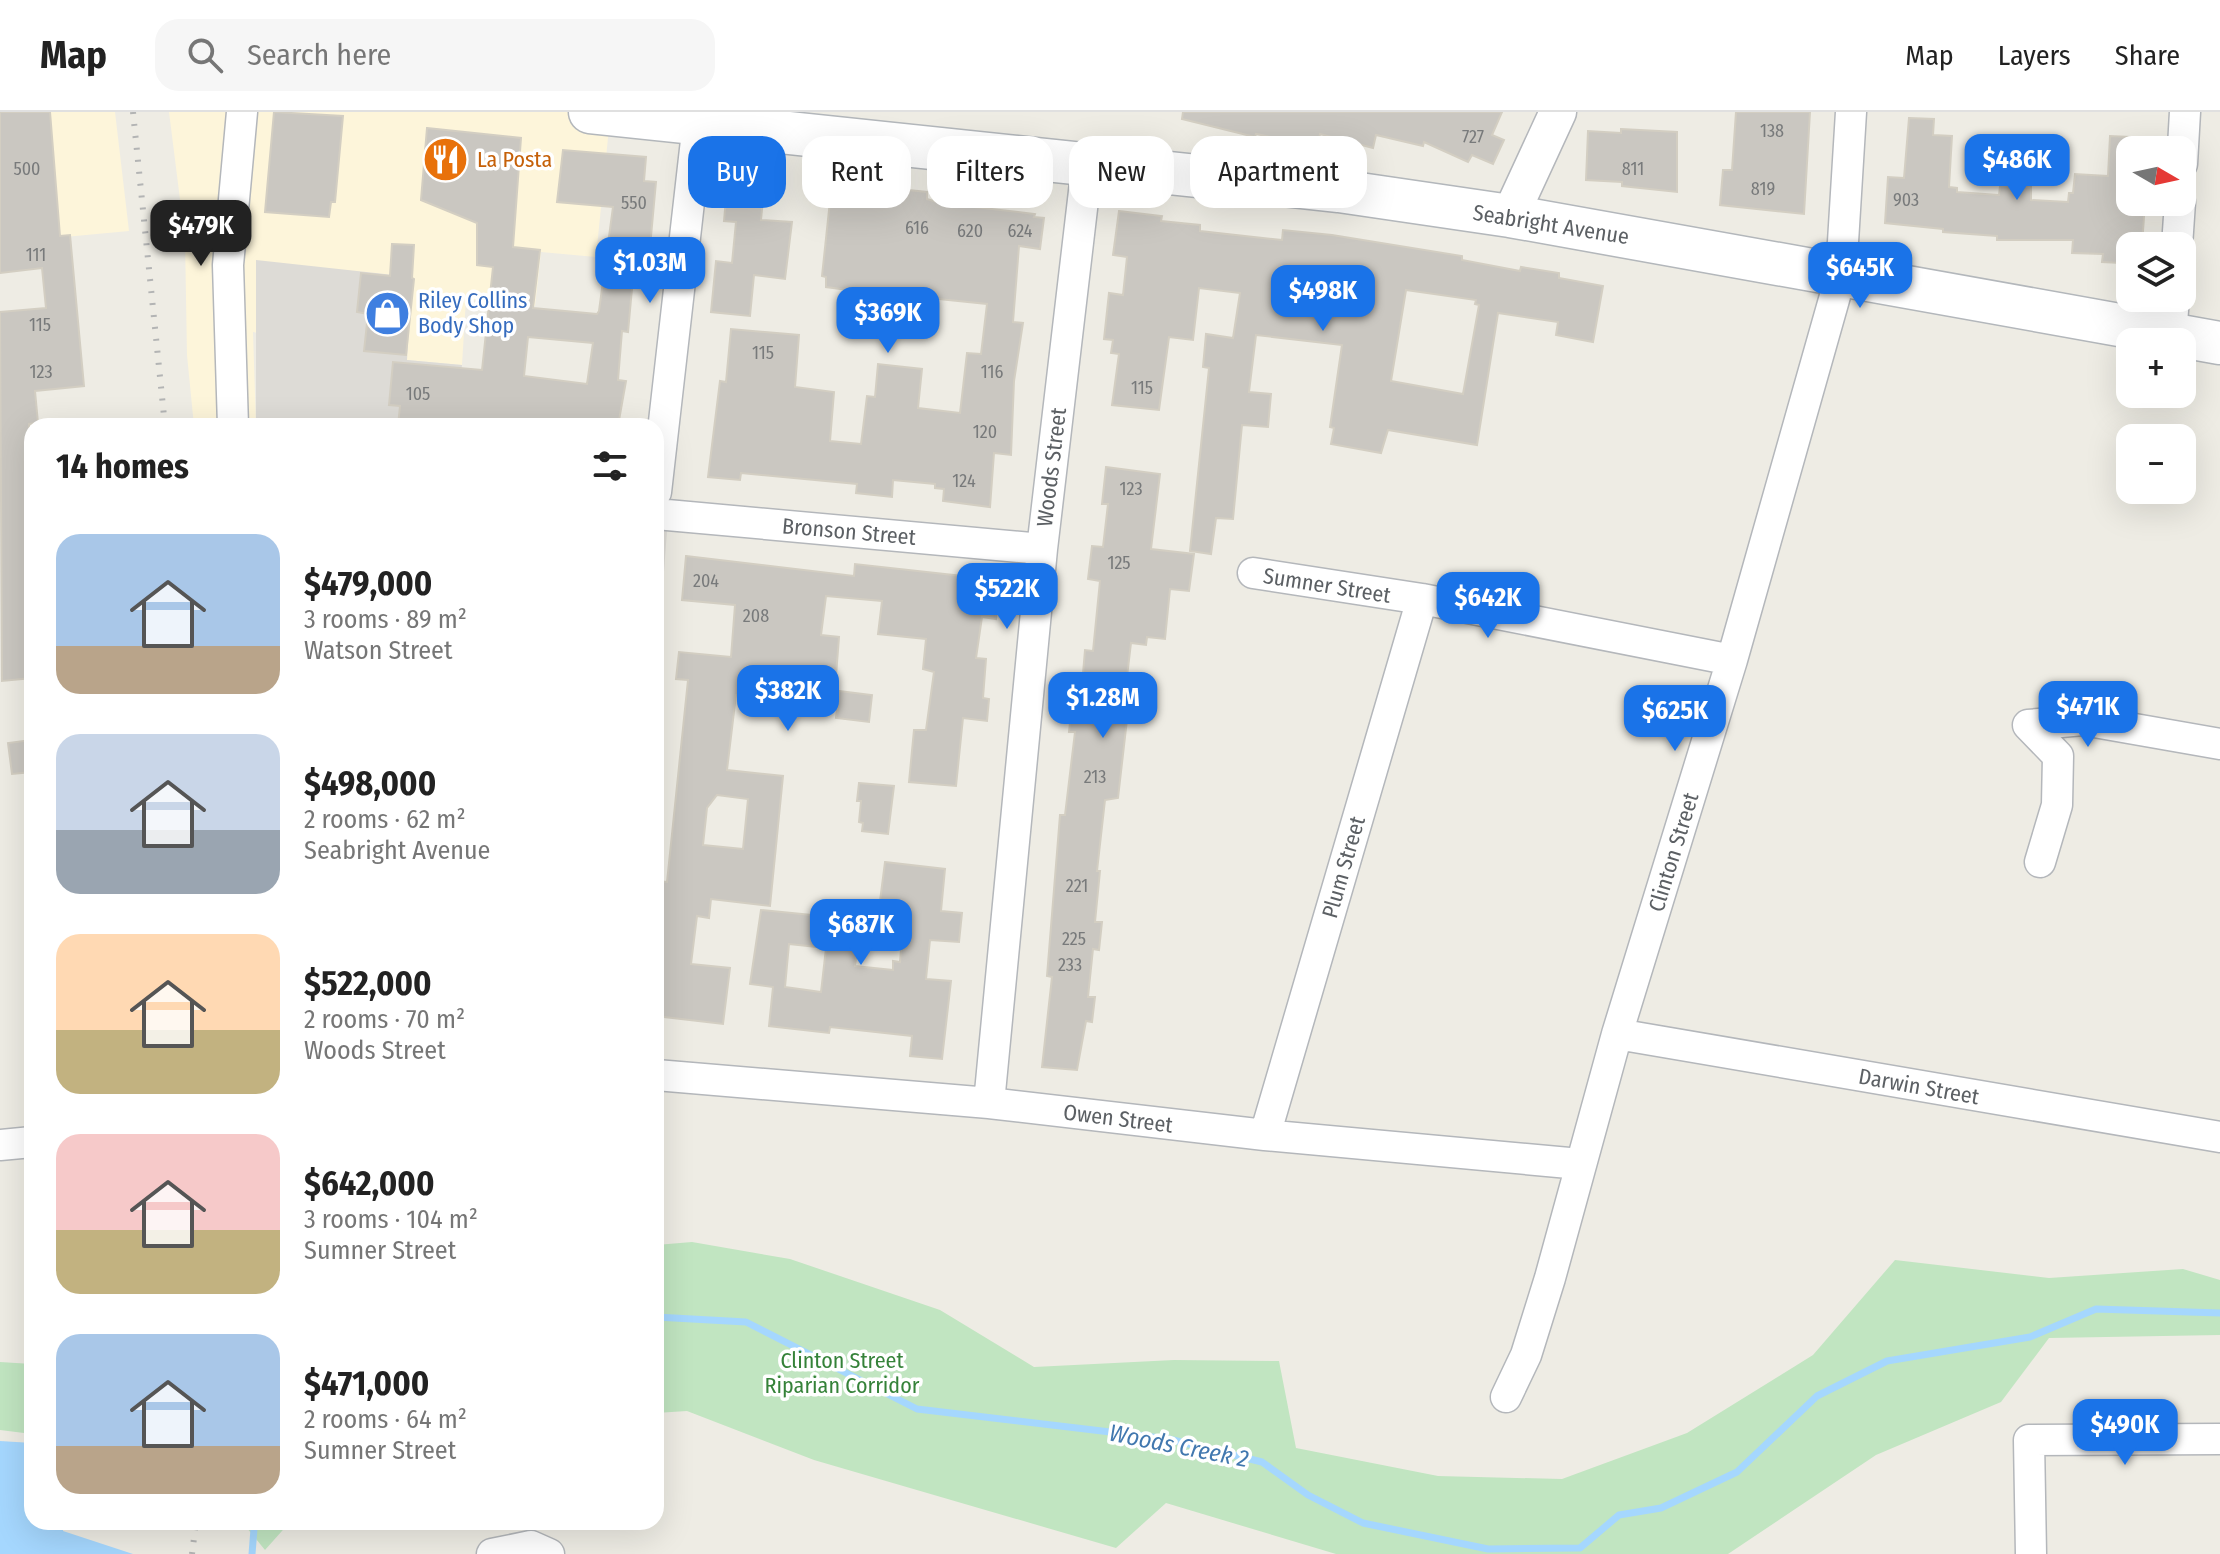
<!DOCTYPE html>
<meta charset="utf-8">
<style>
:root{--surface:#fff;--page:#f6f6f6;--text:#222;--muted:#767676;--line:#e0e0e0;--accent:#1a73e8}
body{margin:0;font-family:"Fira Sans Condensed",sans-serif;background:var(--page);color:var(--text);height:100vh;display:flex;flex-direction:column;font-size:30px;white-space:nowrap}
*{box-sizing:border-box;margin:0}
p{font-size:26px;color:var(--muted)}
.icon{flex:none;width:44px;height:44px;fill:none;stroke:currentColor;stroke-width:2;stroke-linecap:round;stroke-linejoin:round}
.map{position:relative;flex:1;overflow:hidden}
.sheet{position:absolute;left:24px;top:306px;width:640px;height:1112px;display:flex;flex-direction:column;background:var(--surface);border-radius:24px;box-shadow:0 8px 32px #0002}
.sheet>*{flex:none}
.guide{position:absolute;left:688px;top:24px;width:760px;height:72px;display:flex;gap:16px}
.needle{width:52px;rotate:99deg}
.controls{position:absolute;left:2116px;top:24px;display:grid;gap:16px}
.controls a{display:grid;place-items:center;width:80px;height:80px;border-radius:16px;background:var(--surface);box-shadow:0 8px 32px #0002;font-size:40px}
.price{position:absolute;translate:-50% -68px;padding:0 18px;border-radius:16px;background:var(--accent);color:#fff;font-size:26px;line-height:52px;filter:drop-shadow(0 2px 4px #0008)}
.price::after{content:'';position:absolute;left:50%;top:48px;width:24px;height:18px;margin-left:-12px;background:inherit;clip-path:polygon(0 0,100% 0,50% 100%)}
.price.active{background:#222;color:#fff}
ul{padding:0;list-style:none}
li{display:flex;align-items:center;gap:24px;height:200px;padding:0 32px}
li span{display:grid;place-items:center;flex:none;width:224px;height:160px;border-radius:24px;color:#555}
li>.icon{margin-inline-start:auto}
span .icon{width:96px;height:96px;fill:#fffc;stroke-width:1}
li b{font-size:34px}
h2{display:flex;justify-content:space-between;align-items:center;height:96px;padding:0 32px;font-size:34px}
.chip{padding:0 28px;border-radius:24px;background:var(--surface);box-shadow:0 8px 32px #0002;font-size:28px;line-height:72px}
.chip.active{background:var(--accent);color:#fff}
header{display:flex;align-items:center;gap:48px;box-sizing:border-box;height:112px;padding:0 40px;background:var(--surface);border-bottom:2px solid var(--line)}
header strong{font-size:38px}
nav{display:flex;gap:44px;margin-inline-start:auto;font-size:28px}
.search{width:560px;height:72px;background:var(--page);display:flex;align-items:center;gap:20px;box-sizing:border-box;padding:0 28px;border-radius:24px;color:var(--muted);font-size:30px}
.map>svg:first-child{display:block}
.commercial{fill:#fdf5da}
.industrial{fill:#dddbd6}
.green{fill:#c1e5c1}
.water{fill:#a5d7fe}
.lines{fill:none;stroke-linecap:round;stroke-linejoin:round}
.stream{stroke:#a5d7fe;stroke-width:7}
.building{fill:#cac7c1;stroke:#d3cec2;stroke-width:2;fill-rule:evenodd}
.minor-casing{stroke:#b4b7bb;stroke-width:33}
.tertiary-casing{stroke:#b4b7bb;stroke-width:39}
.secondary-casing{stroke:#b3b7bb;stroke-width:45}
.minor{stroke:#fff;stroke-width:30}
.tertiary{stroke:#fff;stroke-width:36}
.secondary{stroke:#fff;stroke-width:42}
.rail{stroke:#b3b4b4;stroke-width:6;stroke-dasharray:2 10;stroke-linecap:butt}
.labels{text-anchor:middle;stroke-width:7;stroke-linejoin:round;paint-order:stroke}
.number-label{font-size:18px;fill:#787a7b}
.food-label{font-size:22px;fill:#c56008;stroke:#fff;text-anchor:start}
.street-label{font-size:22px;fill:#5c6064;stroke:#fff}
.shop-label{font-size:22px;fill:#366cbe;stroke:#fff;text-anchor:start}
.park-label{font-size:22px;fill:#358239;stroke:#fff}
.water-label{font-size:24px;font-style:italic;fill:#4278af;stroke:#fff}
</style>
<header>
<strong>Map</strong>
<div class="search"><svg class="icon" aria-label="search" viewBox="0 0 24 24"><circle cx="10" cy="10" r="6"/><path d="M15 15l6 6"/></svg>Search here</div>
<nav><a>Map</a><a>Layers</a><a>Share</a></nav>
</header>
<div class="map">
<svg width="2220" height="1442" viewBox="0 0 2220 1442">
<rect width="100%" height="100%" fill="#eeece4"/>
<path class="commercial" d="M0,0H115L129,119L0,131Z
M169,0H630L610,6L596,145L541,140L535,194L466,187L462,253L407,248L253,220L256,314H194L187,243L185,127Z"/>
<path class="industrial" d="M256,148L412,165L407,248L462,253L456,314H256Z
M656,404L668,405L656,569Z"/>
<path class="green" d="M692,1130L790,1147L940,1198L1034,1255L1174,1248L1279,1249L1296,1336L1438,1364L1562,1367L1687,1321L1813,1243L1895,1148L2049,1166L2183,1157L2220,1168V1223L2049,1226L2001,1290L1876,1343L1728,1442H1336L1166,1391L1116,1436L814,1348L687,1299L656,1301V1133Z
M0,1250L32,1252V1322L0,1318Z
M242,1410H290L265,1438Z"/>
<path class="water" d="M0,1329L32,1331V1410H64L63,1419L133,1442H0Z"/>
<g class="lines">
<path class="stream" d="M656,1205L746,1210L917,1297L1169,1327L1262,1350L1308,1383L1363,1411L1488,1437L1580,1436L1619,1403L1661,1396L1737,1360L1817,1284L1887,1249L2030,1225L2096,1197L2220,1201
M252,1442L254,1417L260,1410"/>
</g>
<path class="building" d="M0,0H50L60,124L70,123L84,274L35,279L38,311L29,312L32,566L2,569L0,200L46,196L42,156L0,161Z
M274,0L343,4L335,90H331L329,105L265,100Z
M1183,0H1502L1492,23L1504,28L1493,52L1472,43L1468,50L1424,30L1423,34L1376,23L1373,36L1320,22L1317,34L1256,22L1255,25L1182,7Z
M1736,0H1810L1804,102L1720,93L1723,58H1732Z
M1909,6L1934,7L1933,23L1952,24L1949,75L1957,76V80L1999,83L2000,74L2031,75V88L2068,90L2069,81H2073L2075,62L2108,64L2110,24L2130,25V90H2145L2142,134H2130V145L2122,144L2121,151L2102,150L2103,142L2072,141L2073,128H1997V124L1943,120V117L1885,111L1888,65L1904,66Z
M427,16L521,26L513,135L540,138L533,196L597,202L599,199L613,95L557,90L563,38L646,45L644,69L656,70L650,135L636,133L628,220L622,219L618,268L626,269L618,314H398L400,294L389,293L393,250L482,258L493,155L477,153V111L421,88ZM528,225L593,231L587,272L524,264Z
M1621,17L1677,20V80L1622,74V70L1586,68L1588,19L1621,21Z
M729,53L766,56L761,108L792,110L785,167L754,163L750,204L711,200L716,149L732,151L736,110L724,109Z
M832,70L927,80V87L940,91L1035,102L1034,105L1044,106L1040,137L1019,134L1013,210L1023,211L1014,269L1011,343L994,341L990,395L943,389L944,377L935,376V372L893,368L892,385L856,381L857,372L741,361L740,368L708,365L720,269L726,270L731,217L799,223L795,275L834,280L830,329L861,332L867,284L875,285L878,252L922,257L918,296L960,301L967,241L981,242L987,192L900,183L899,194L878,192L879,182L826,175V165L822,164Z
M1119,99L1162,104L1161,109L1200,113V119L1282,128L1283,118L1332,123L1462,144V148L1520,159L1521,155L1559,161V166L1603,174L1593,230L1556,223L1558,210L1498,201L1477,333L1388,318L1381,341L1331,332L1334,316L1330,315L1342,233L1256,223L1249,280L1271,282L1268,315L1242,313L1233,407L1216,406L1211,442L1190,439L1209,256L1203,255L1206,222L1233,226L1240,181L1199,176L1193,228L1169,225L1159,298L1112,293L1119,242L1111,241L1113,228L1104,227L1109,181L1123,183L1127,145L1113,143ZM1406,178L1476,188L1475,192L1479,193L1463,282L1391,269Z
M392,132L414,133L412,166L414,167L406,243L364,239L368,202L357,200L361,161L390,164Z
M1106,355L1160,362L1151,437L1194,442L1189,479L1170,477L1165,527L1147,525L1146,533L1131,531L1124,590H1129L1118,686L1105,688L1097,759H1100L1095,810H1102L1099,838L1093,837L1088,885H1095L1092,910L1086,909L1077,958L1042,955L1052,865L1047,864L1058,728L1060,703H1065L1075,620H1069L1073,584L1081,585L1085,538L1093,539L1100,469L1088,467L1092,434L1103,435L1108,392H1102Z
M686,444L854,464L855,452L980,466L978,480L998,481L996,507L982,505L976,546L986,547L983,586L989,587L987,609L963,606L956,674L909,670L914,618H926L934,560L923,557L926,527L878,522L882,489L826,484L821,523L839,525L834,590L736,583L727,658L783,664L770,794L711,787L709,806L697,804L691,852L730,856L723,912L656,904V774L659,769L667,770L688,568L676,567L679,540L731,545L735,493L682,488ZM717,683L748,687L743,737L703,733L707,696Z
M839,579L872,583L869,610L836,606Z
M32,628V660L12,662L8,631Z
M859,671L894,674L888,722L862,719L863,711L859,710L861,689H857Z
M885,750L945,757L941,799L962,801L959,830L930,828L926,867L951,869L942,947L910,944L912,924L830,915L829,921L769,914L773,875L750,872L761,798L861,808L855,854L893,858V849L900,850L904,800L879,797ZM789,832L826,836L821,880L785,875Z"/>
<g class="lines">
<defs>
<path id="minor" d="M2182,52L2185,0
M2177,134L2180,90
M2171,223L2174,186
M233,314L228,153L242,0
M656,380L698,11
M656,402L1042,437
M1253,461L1422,487L1732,548
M2040,750L2057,693L2058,644L2028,613L2083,608L2220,632
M1617,922L2220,1025
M656,963L989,991L1265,1023L1580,1052
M989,991L1042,437L1087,54
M1265,1023L1422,487
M0,1033L32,1030
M1506,1285L1526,1243L1550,1166L1617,922L1732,548L1835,184L1843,130L1851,0
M492,1442L531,1434L549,1442
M2031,1442L2029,1328L2220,1327"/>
<path id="tertiary" d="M1510,104L1558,0"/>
<path id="secondary" d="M590,0L1339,79L1510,104L2220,231"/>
</defs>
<use href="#minor" class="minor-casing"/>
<use href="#tertiary" class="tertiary-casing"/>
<use href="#secondary" class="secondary-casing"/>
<use href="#minor" class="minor"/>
<use href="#tertiary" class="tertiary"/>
<use href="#secondary" class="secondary"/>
<path class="rail" d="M133,0L165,314
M192,1442L196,1410"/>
</g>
<defs>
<symbol id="restaurant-disc" viewBox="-11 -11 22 22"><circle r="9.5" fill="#e8710a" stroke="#fff"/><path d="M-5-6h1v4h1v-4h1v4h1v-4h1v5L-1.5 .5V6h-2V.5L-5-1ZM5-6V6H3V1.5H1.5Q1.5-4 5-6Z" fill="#fff"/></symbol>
<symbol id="shop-disc" viewBox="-11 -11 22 22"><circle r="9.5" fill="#3f7fe0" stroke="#fff"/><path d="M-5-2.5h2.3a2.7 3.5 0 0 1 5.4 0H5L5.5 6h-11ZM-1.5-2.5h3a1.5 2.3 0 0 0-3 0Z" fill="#fff"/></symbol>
</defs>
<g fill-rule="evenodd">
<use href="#restaurant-disc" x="420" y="22" width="51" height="51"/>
<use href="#shop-disc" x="362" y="176" width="51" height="51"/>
</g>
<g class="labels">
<g class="number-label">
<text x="1772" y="25">138</text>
<text x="1473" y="31">727</text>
<text x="27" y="63">500</text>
<text x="1633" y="63">811</text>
<text x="1763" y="83">819</text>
<text x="1906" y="94">903</text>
<text x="634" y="97">550</text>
<text x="917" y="122">616</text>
<text x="970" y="125">620</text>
<text x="1020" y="125">624</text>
<text x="36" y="149">111</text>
<text x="40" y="219">115</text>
<text x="763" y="247">115</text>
<text x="41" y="266">123</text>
<text x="992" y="266">116</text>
<text x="1142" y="282">115</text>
<text x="418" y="288">105</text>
<text x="985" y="326">120</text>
<text x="964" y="375">124</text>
<text x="1131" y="383">123</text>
<text x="1119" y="457">125</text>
<text x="706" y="475">204</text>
<text x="756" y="510">208</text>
<text x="1095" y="671">213</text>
<text x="1077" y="780">221</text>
<text x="1074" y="833">225</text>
<text x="1070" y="859">233</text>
</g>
<g class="food-label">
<text x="477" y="55">La Posta</text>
</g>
<g class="street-label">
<text transform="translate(1551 112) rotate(9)" y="8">Seabright Avenue</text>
<text transform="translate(1051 355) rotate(-83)" y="8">Woods Street</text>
<text transform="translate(849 419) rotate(5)" y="8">Bronson Street</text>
<text transform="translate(1327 473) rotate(9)" y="8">Sumner Street</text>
<text transform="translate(1673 740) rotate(-73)" y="8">Clinton Street</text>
<text transform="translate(1343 755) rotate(-74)" y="8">Plum Street</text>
<text transform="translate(1919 974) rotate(10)" y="8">Darwin Street</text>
<text transform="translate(1118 1006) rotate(7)" y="8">Owen Street</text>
</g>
<g class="shop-label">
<text x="418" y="196">Riley Collins<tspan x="418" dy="25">Body Shop</tspan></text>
</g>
<g class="park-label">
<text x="842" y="1256">Clinton Street<tspan x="842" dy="25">Riparian Corridor</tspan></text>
</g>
<g class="water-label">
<text transform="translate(1179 1334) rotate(11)" y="8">Woods Creek 2</text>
</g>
</g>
</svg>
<div class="controls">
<a><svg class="needle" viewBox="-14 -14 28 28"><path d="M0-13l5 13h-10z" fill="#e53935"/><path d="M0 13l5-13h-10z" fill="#767676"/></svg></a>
<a><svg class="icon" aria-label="layers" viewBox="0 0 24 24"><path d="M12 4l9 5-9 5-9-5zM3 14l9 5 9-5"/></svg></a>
<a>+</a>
<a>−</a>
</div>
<b class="price" style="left:2017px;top:90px">$486K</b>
<b class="price active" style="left:201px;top:156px">$479K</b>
<b class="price" style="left:650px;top:193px">$1.03M</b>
<b class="price" style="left:1860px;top:198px">$645K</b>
<b class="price" style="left:1323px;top:221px">$498K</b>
<b class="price" style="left:888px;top:243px">$369K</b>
<b class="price" style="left:1007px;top:519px">$522K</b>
<b class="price" style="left:1488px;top:528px">$642K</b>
<b class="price" style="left:788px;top:621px">$382K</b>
<b class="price" style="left:1103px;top:628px">$1.28M</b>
<b class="price" style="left:2088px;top:637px">$471K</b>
<b class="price" style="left:1675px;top:641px">$625K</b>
<b class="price" style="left:861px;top:855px">$687K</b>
<b class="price" style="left:2125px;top:1355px">$490K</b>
<div class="guide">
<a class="chip active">Buy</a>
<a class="chip">Rent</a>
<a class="chip">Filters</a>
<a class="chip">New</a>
<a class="chip">Apartment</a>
</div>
<section class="sheet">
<h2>14 homes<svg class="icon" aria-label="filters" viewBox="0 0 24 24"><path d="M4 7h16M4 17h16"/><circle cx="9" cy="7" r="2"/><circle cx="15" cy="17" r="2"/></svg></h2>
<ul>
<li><span style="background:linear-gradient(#a9c7e8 70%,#b9a48a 0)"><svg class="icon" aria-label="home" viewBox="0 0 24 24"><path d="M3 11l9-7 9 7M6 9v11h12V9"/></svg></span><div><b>$479,000</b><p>3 rooms · 89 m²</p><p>Watson Street</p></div></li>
<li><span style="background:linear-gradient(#c9d6e8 60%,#9aa5b1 0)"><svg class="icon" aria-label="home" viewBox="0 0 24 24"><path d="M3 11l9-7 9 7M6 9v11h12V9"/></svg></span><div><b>$498,000</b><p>2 rooms · 62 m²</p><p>Seabright Avenue</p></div></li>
<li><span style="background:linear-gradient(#ffd9b3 60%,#c2b280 0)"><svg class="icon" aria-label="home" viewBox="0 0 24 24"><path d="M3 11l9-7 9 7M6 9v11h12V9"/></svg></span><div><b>$522,000</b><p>2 rooms · 70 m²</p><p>Woods Street</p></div></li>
<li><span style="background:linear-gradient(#f6c9c9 60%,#c2b280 0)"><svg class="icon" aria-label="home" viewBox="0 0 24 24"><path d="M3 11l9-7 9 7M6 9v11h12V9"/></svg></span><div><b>$642,000</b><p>3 rooms · 104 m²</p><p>Sumner Street</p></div></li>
<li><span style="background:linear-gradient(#a9c7e8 70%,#b9a48a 0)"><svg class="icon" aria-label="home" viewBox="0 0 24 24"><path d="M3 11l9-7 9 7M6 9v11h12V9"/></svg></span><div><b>$471,000</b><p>2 rooms · 64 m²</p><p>Sumner Street</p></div></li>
</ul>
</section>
</div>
